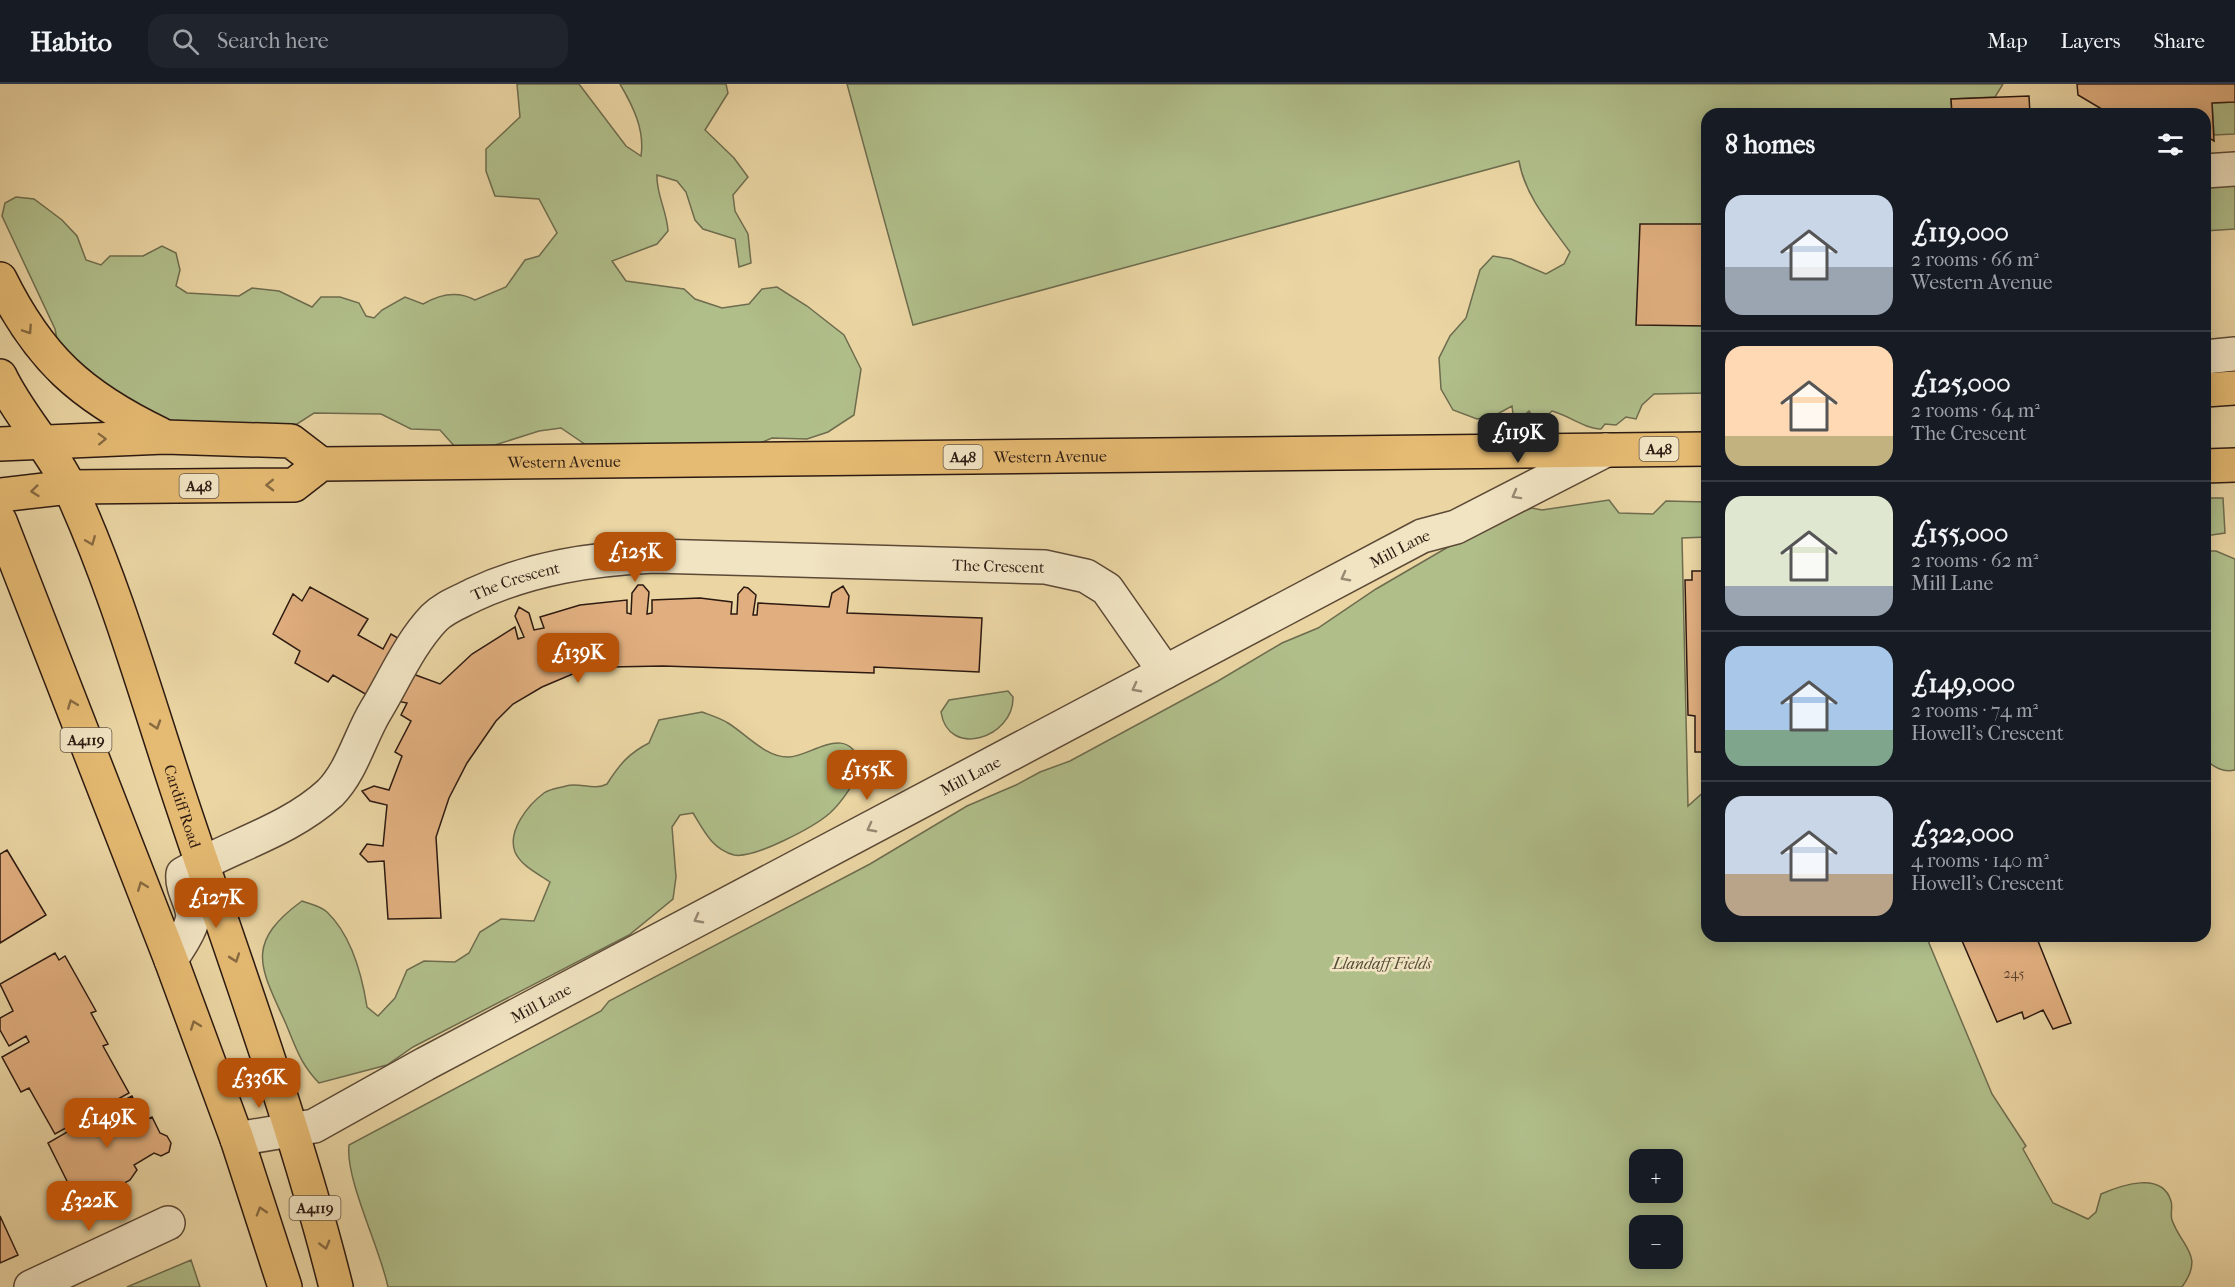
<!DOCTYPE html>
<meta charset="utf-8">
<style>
:root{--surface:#171b24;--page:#20242c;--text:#f1f3f6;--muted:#9ea1a6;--line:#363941;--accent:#b45309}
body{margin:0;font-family:"IM FELL French Canon",serif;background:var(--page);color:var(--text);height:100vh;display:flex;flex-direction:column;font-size:22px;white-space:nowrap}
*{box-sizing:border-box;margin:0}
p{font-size:20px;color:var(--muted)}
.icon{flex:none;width:33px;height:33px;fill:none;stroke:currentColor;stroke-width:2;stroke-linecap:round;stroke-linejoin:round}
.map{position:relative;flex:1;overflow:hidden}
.panel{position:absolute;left:1701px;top:24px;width:510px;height:834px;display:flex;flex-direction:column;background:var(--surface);border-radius:18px;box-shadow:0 3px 15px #0003}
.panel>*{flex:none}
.buttons{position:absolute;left:1629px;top:1065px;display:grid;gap:12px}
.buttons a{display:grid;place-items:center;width:54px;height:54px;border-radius:12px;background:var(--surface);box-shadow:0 3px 15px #0003;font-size:30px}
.price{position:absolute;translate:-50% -51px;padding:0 14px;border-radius:12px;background:var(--accent);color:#fff;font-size:20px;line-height:39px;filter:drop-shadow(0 2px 3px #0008)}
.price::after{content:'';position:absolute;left:50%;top:36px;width:18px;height:14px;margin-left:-9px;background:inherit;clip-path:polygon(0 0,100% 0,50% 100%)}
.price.selected{background:#222;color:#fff}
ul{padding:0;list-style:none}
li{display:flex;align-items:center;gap:18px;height:150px;padding:0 24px}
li+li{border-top:2px solid var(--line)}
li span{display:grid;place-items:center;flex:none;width:168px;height:120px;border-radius:18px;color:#555}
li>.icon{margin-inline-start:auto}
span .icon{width:72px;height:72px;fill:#fffc;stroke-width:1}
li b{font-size:26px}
h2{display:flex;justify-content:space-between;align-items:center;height:72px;padding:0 24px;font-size:26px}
header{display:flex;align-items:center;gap:36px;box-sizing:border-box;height:84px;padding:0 30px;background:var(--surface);border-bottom:2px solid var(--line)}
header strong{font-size:28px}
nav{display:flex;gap:33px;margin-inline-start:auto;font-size:21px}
.search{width:420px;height:54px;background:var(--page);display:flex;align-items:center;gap:15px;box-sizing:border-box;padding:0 21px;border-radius:18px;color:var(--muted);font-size:22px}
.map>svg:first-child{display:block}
.green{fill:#b0be8a;stroke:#6e6c4e;stroke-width:1.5;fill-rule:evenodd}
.building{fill:#e1af7f;stroke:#2c1a11;stroke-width:1.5}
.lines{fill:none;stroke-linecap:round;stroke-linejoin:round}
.minor-casing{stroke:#5c4936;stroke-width:36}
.major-casing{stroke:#2c1a11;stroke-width:36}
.highway-casing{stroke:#2c1a11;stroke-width:36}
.minor{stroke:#f1e4c3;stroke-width:33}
.major{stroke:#e5ba72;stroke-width:33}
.highway{stroke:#e5ba72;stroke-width:33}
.oneway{stroke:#886a42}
.oneway2{stroke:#988973}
.labels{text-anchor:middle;stroke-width:5;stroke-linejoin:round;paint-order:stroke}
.number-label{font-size:14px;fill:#593f2c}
.shield{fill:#f1e4c3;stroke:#675746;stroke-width:1.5}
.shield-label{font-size:15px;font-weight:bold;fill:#2c1a11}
.street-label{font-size:16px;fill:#2c1a11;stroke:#f1e4c3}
.park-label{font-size:16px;font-style:italic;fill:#544b35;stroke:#f1e4c3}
</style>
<header>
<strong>Habito</strong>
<div class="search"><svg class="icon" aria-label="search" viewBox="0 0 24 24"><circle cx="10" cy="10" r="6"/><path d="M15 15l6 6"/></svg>Search here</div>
<nav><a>Map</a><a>Layers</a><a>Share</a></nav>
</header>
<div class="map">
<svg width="2235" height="1203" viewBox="0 0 2235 1203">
<rect width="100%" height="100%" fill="#ead5a3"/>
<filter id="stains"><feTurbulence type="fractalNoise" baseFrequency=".00333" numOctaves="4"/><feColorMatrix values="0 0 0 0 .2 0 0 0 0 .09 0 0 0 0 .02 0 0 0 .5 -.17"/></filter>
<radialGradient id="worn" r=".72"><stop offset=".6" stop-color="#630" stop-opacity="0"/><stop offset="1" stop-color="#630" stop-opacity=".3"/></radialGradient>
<path class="green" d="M517,0H579L626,62L641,72C645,46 633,22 620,0H726L728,9L705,46L734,74L748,93L733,111L735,127L748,150L751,179L739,183L735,155L703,145L695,136L686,108L677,97L657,91C656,110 667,127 668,147L657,160L612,177L626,197L684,205L695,215L722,224L749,220L762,205L777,203L807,222L844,251L861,285L854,331L828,348L807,355L772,354L744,366L592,365L561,344L539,347L492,362L457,365L440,346L411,345L381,330L314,329L283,349L200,362L62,280L55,245L2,132L5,119L16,113L34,115L62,136L77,152L86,176L101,181L110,172H143L162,162L176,169L180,186L176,202L187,209L239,212L252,204L279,207L312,223L321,213H340L359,219L366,232L374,234L382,226L405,213L423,220C440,210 457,206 475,216L506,203L525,176L539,172L557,149L539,115L495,112L486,87V65L520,33Z
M847,0H2003L1995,13L1951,15L1952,30H1707V309L1654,310L1642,321L1636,335L1626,333L1616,341L1605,340L1601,345C1585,345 1568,331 1552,327L1544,335L1534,334L1529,327L1522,333L1513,330L1512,322L1492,333L1477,335L1453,326L1441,305L1439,274L1450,252L1466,234L1480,186L1493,172L1511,175L1546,190L1564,180L1570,168C1550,140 1525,112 1519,77L913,241Z
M2235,18V50L2214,51L2212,19Z
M2235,96V145L2205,147V97Z
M2205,414H2223L2225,449L2205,452Z
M1609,416L1619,429L1653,430L1666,417L1707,418V453L1682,454L1688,722L1707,705V852H1926L1992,1010L2026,1062L2023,1065L2053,1119L2088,1135L2096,1128L2101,1110C2122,1101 2162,1087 2171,1117C2173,1123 2170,1130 2172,1136C2182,1164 2205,1171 2182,1203H388C380,1164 345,1095 349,1061L601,927L609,917L870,780L967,722L1016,701L1040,688L1070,677L1218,597L1282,559L1318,544L1376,505L1479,445L1532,424L1542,426ZM1640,1076H1672V1108H1640ZM1640,1142H1672V1174H1640Z
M2205,467H2216L2235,475V686C2224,689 2212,683 2205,674Z
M1008,607L1013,613C1014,654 948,675 941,628L949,616Z
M702,628C710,631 720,634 728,639C746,650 765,673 788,673C809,674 850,635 861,683C856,697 842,718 830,729C814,743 754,775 734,771C712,765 704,747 693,729L680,731L672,743L676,793L673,815L629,851L413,963L387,981L319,999C300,979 296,964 286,940C261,884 243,860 302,817C310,820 321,822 327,828C351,851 362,891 367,923L378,932L395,914L407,886L424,877L455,878L469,869L480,848L501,835L534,837L550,798C539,790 521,782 515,768C507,747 528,721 544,709C550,705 559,704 566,702C579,698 594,707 607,700C619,681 629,669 649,659L659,636Z
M191,1176L200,1203H127Z"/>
<path class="building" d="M2077,0H2235V18L2212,19L2214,57L2205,51V30H2110L2078,11Z
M2029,12L2030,30H1952L1951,15Z
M1640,140H1707V242L1636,241Z
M1692,487H1707V668H1695V632L1688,631L1685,496H1692Z
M638,501H643L649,508L647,530L652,529V516L700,514L732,518L731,530H737L738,510L744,503L748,504L756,511L753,531H757L758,519L829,523L832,509L843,502L849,512L847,529L982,534L979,588L874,583V589L663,582L610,583L575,589L542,603L513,620L496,637L467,679L449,714L436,753L441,834L388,835L384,777L368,778L360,770L367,760L383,762L387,721L370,717L362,707L374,702L389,706L402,672L395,668L411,637L401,631L407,619L397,617L391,625L333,591L328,598L295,579L300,567L273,550L293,510L302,517L310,503L368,535L358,551L383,565L391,550L425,570L413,590L440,600L472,570L515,543L518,555L524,553L515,532L519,523L529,529L534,546L544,544L540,533L580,521L627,516V529L631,530L632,509Z
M7,766L46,831L0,859V770Z
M1960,852H2036L2071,939L2053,945L2043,926L2024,935L2022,928L1997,938Z
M55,869L59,876L65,872L96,927L91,929L108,960L103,962L129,1009L55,1050L29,1004L21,1008L2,973L29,958L26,952L9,962L0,946V934L13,927L0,900Z
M132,1012L144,1037L152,1033L160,1049L167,1052L171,1059L169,1068L161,1072L154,1069L134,1081L137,1086L130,1096L112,1106L104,1104L100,1110L85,1118L77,1117L48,1059L69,1047L68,1044Z
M0,1132L18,1171L0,1179Z"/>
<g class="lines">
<defs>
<g id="minor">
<path d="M2205,87L2235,85"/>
<path d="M2205,273L2235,270"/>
<path id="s1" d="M171,876C177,865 189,850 192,837C196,822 181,807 183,790C230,762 289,747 330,709C352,687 360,652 376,626C394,596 410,559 434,534C445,523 460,518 473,511C531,484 591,475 654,472L1045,483L1086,492L1107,505L1165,588"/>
<path id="s2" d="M237,1055L314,1042L425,980L1422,452L1456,443L1606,366"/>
<path d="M31,1203L168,1139"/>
</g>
<g id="major">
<path id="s3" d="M0,292C19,332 51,364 70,404C117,506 147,616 183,723C236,882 295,1040 336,1203"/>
<path d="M0,437L171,876L237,1055L285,1203"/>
</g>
<g id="highway">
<path d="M0,195C39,274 81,312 160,350"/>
<path d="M2205,306L2235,304"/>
<path d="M0,360L165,353L291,357L321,380"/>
<path d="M2205,382L2235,381"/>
<path id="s4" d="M0,411L70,403L294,401L321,380L1707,365"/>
</g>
</defs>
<use href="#minor" class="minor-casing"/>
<use href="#major" class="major-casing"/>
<use href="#highway" class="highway-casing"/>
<use href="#minor" class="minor"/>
<use href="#major" class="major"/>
<use href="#highway" class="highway"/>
</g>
<defs><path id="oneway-chevron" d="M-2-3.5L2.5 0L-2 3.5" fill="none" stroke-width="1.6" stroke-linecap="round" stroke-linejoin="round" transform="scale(1.5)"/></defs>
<g class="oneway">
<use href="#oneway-chevron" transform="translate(28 246) rotate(57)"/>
<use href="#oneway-chevron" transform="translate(102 355) rotate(-2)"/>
<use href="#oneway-chevron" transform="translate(270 401) rotate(179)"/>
<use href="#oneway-chevron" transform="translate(35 407) rotate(174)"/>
<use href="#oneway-chevron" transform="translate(91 457) rotate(68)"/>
<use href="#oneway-chevron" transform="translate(72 620) rotate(-111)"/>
<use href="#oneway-chevron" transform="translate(156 641) rotate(72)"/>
<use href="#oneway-chevron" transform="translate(142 802) rotate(-111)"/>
<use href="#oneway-chevron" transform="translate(235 874) rotate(71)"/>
<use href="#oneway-chevron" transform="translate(195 941) rotate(-110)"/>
<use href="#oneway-chevron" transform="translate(261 1127) rotate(-107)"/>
<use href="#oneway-chevron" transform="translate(325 1161) rotate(75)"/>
</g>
<g class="oneway2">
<use href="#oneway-chevron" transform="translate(1516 411) rotate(151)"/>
<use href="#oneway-chevron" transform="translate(1345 493) rotate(152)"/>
<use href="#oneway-chevron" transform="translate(1136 604) rotate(152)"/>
<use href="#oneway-chevron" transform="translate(871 744) rotate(152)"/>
<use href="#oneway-chevron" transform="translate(698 835) rotate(152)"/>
</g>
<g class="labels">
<g class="number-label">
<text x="2014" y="894">245</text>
</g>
<g class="shield">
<rect x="1639.5" y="353" width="39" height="24" rx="4.5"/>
<rect x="943.5" y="361" width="39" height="24" rx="4.5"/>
<rect x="179.5" y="390" width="39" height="24" rx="4.5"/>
<rect x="60.5" y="644" width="51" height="24" rx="4.5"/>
<rect x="289.5" y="1112" width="51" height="24" rx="4.5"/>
</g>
<g class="shield-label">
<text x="1659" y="370">A48</text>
<text x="963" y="378">A48</text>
<text x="199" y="407">A48</text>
<text x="86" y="661">A4119</text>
<text x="315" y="1129">A4119</text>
</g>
<g class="street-label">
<text dy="6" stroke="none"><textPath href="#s4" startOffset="1058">Western Avenue</textPath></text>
<text dy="6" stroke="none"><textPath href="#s4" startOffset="572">Western Avenue</textPath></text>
<text dy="6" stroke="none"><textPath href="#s2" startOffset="1308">Mill Lane</textPath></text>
<text dy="6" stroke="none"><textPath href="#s1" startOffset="1042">The Crescent</textPath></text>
<text dy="6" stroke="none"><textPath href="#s1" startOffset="556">The Crescent</textPath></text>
<text dy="6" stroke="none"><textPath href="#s2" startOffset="822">Mill Lane</textPath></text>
<text dy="6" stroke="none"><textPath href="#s3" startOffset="470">Cardiff Road</textPath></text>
<text dy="6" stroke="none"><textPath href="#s2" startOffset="336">Mill Lane</textPath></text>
</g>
<g class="park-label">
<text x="1382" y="885">Llandaff Fields</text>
</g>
</g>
<rect width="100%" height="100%" filter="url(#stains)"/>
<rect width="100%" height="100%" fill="url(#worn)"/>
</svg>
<div class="buttons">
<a>+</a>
<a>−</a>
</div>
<b class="price selected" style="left:1518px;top:380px">£119K</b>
<b class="price" style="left:635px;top:499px">£125K</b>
<b class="price" style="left:578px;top:600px">£139K</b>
<b class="price" style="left:867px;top:717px">£155K</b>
<b class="price" style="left:216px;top:845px">£127K</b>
<b class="price" style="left:259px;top:1025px">£336K</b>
<b class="price" style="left:107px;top:1065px">£149K</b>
<b class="price" style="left:89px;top:1148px">£322K</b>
<section class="panel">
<h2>8 homes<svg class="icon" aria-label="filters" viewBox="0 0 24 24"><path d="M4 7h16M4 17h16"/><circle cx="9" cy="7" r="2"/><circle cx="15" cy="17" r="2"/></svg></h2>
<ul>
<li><span style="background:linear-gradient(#c9d6e8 60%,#9aa5b1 0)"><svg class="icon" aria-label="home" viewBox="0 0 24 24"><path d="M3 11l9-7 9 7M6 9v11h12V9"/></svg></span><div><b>£119,000</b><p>2 rooms · 66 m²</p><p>Western Avenue</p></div></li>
<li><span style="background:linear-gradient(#ffd9b3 75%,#c2b280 0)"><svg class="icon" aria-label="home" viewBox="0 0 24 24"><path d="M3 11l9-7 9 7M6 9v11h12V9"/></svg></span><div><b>£125,000</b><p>2 rooms · 64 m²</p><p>The Crescent</p></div></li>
<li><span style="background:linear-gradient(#dfe7d0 75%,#9aa5b1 0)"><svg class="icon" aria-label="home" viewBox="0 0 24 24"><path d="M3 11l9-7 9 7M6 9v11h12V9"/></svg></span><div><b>£155,000</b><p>2 rooms · 62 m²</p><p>Mill Lane</p></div></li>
<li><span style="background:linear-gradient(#a9c7e8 70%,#7fa58c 0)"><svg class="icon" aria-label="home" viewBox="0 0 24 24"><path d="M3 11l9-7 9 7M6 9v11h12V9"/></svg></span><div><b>£149,000</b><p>2 rooms · 74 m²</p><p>Howell's Crescent</p></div></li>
<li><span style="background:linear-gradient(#c9d6e8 65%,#b9a48a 0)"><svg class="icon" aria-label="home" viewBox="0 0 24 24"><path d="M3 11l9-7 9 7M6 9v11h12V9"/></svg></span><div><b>£322,000</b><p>4 rooms · 140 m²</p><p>Howell's Crescent</p></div></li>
</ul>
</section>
</div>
